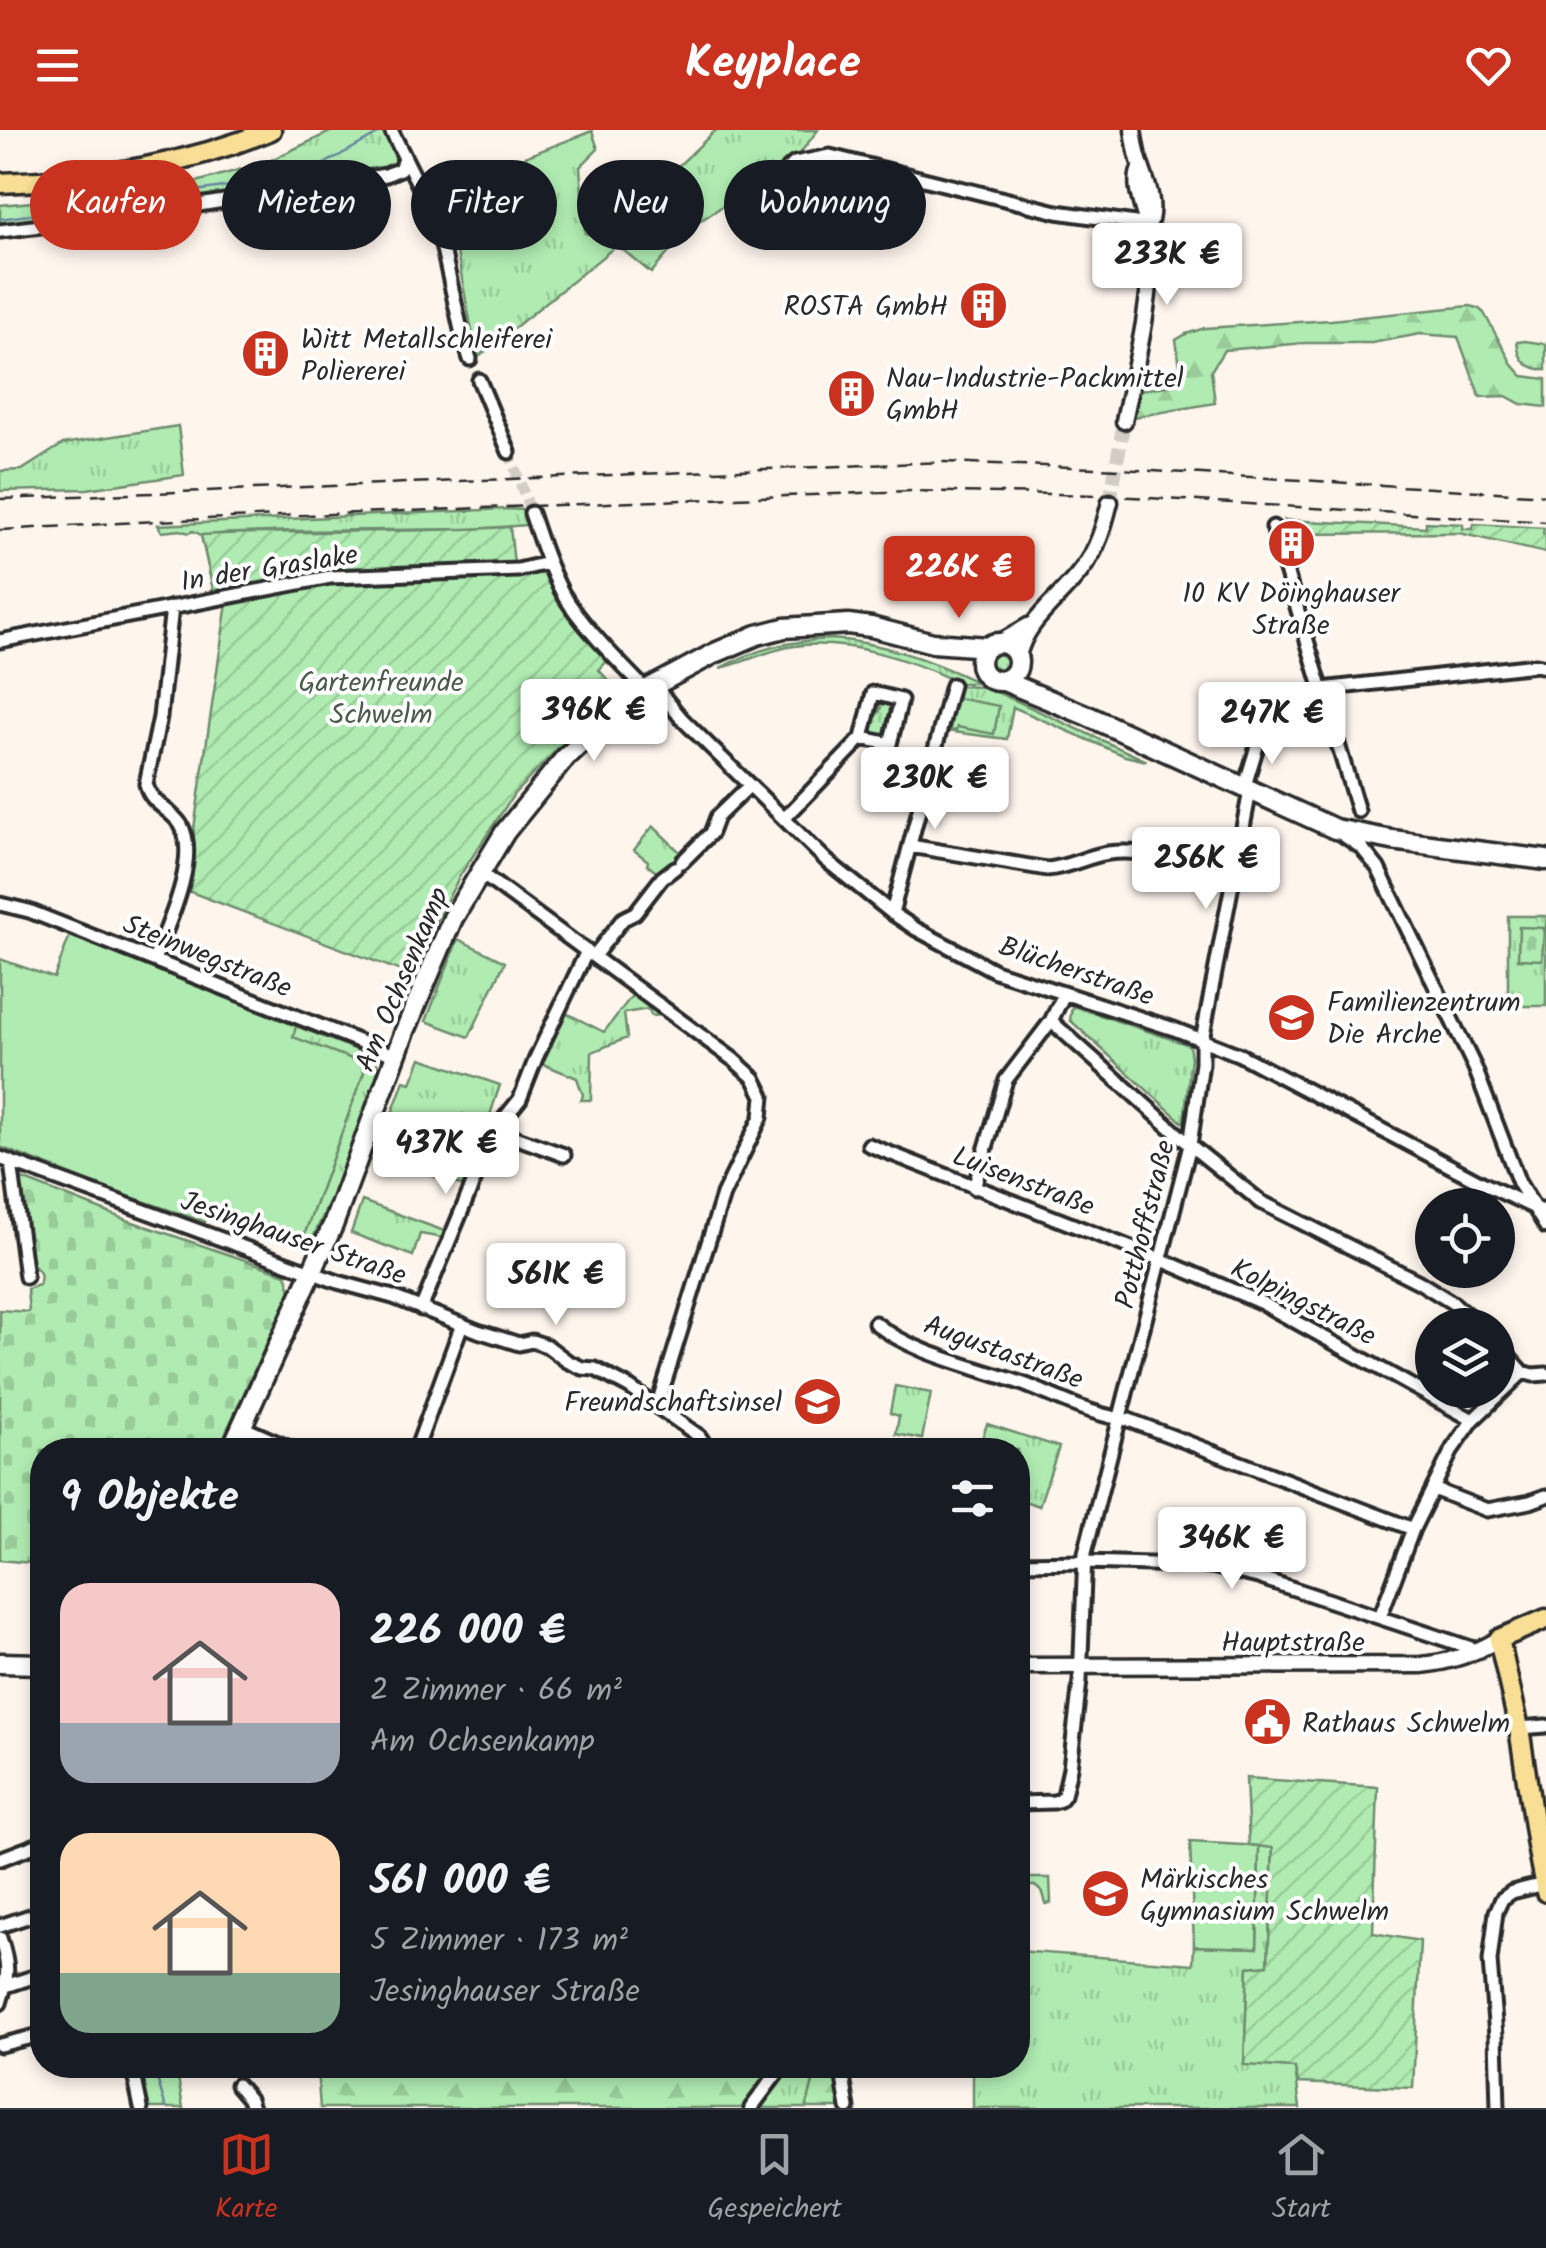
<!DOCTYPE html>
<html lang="de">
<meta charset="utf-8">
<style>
:root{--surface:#171b24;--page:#242831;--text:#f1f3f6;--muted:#9ea1a6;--line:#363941;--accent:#c8321e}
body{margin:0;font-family:Kalam,sans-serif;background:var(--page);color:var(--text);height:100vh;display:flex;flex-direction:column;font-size:38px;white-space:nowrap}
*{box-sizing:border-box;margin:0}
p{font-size:32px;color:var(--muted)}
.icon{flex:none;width:55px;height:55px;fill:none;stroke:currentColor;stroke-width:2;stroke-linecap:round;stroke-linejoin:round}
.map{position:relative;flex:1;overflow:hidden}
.sheet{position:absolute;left:30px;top:1308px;width:1000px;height:640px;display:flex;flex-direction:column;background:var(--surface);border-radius:40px;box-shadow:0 5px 15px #0003}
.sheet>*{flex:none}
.top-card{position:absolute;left:30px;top:30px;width:1000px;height:90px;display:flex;gap:20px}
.buttons{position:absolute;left:1415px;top:1058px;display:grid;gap:20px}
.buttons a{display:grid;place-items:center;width:100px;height:100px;border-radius:50%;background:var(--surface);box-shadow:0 5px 15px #0003;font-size:50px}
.price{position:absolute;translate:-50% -85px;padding:0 22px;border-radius:10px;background:#fff;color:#222;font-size:32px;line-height:65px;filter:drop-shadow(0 2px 5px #0008)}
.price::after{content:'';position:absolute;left:50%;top:60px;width:30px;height:22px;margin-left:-15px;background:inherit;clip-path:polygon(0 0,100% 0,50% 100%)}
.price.on{background:var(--accent);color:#fff}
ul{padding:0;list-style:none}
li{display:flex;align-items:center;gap:30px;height:250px;padding:0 30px}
li span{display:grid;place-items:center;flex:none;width:280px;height:200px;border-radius:30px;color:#555}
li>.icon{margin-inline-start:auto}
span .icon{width:120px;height:120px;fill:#fffc;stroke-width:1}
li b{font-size:42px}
h2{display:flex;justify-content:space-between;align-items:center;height:120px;padding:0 30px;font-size:42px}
.chip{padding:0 35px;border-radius:45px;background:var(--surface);box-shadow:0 5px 15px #0003;font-size:35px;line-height:90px}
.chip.on{background:var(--accent);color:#fff}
header{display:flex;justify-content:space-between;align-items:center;height:130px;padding:0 30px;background:var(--accent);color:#fff;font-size:45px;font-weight:700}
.dock{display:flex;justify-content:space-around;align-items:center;height:140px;border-top:2px solid var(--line);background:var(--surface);font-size:28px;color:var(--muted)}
.dock a{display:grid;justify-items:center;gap:5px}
.dock .on{color:var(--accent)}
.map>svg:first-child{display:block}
.grass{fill:url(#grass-tufts);stroke:#6e8c6e;stroke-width:2.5}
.forest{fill:url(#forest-firs);stroke:#6e8c6e;stroke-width:2.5}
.cemetery{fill:url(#cemetery-stones);stroke:#6e8c6e;stroke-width:2.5}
.garden{fill:url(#garden-furrows);stroke:#6e8c6e;stroke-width:2.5}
.pitch{fill:#b0ecb2;stroke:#6e8c6e;stroke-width:2.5}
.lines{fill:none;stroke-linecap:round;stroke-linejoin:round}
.stream{stroke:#6887a0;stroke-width:2.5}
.minor-tunnel{stroke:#d4cdc6;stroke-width:11;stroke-dasharray:11 5.5;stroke-linecap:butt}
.tertiary-tunnel{stroke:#d4cdc6;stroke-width:14;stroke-dasharray:14 7;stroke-linecap:butt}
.minor-casing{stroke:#2b2b2b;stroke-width:19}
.tertiary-casing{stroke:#2b2b2b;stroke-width:21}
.secondary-casing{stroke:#2b2b2b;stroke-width:25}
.primary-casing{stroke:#2b2b2b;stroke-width:25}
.minor{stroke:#fff;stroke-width:11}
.tertiary{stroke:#fff;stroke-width:14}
.secondary{stroke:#fff;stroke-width:18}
.primary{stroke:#f9df96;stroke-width:18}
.rail{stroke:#2b2b2b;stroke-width:2.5;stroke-dasharray:15 8;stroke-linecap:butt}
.labels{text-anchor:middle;stroke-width:8;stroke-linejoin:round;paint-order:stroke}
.poi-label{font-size:28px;fill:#2b2b2b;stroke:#fff;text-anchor:start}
.street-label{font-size:28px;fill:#2b2b2b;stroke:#fff}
.park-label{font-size:28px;fill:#4c5b4d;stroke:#fff}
</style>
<header><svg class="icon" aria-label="menu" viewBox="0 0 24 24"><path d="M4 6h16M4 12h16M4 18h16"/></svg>Keyplace<svg class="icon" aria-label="heart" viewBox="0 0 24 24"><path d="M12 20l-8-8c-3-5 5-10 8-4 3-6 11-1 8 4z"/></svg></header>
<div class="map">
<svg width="1546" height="1978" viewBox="0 0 1546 1978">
<defs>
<pattern id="grass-tufts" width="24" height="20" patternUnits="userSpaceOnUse" patternTransform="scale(2.5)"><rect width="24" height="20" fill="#b0ecb2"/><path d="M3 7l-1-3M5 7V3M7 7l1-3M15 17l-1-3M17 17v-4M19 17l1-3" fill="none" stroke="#98cb99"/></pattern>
<pattern id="forest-firs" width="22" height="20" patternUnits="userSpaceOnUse" patternTransform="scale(2.5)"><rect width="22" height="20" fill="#b0ecb2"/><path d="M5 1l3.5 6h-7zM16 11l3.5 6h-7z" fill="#98cb99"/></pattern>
<pattern id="cemetery-stones" width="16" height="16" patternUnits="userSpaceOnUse" patternTransform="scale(2.5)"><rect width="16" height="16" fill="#b0ecb2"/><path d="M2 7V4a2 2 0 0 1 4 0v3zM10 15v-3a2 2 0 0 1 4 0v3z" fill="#98cb99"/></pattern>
<pattern id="garden-furrows" width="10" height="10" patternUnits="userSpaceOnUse" patternTransform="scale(2.5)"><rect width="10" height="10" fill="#b0ecb2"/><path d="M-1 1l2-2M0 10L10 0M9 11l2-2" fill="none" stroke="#98cb99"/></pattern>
</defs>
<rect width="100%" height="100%" fill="#fef5ed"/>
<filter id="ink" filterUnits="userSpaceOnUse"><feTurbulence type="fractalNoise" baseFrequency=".01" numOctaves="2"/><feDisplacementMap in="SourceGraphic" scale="20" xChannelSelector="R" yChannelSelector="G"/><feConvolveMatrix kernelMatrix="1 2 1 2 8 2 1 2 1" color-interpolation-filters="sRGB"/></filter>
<g filter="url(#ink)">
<path class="grass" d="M334,0H390L405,23L388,37L99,84L0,94V75L168,60L267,32Z
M716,0H818L797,27L691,97L651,143L617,115L477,228L455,112L437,61L592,1L598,19L580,37L585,103L604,107Z
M1525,211L1546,214V240C1527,238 1519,232 1517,212Z
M178,296L184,345L87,359L0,361V341L22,340L63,314Z
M507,379L523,380L526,395L474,399L294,401L220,404L213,459L201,405L193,401L189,403L180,400L162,402L158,395Z
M832,509C883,512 933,531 979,553H955V551C909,529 847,509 795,516C769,519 745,533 720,538C759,518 788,511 832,509Z
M986 533a13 13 0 1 1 26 0a13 13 0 1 1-26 0Z
M954,556L986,557L1147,631L1125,626L1013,577L1007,609L945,601Z
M878,570L894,574L895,579L887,606L884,608L867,605L872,582L879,583L881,577L874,575Z
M1309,579L1315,580L1319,585L1327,612L1323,616L1272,609C1279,592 1291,582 1309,579Z
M653,696L682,724L675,735L659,744L647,735L648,731L634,720Z
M1508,786H1546V876H1508Z
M458,809L505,832L469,907L426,891Z
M634,863L664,885L651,886L649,879L624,883L627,908L592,922L591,970H581L583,965L577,948L538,932L562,881L604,902Z
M1072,877H1076L1189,915L1191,928L1184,992H1182L1070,890Z
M296,896L375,927L379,940L332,1066L311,1112L303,1108L364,942L292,907Z
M421,928L500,955L466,1057L376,1027L404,951L411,953Z
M362,1071L447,1102L443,1108L420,1104L413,1126L351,1103Z
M895,1256L931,1263L922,1309L896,1304L899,1286L890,1283Z
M987,1294L1059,1317L1039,1376L1018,1369V1320H978Z
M1259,1716L1273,1717L1268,1836L1248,1838L1244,1934L1295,1938L1300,1978H973V1935H1018V1821L1193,1834L1194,1816L1257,1818Z
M1018,1739H1019L1021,1748H1050L1051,1773L1046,1774L1043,1763L1035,1756H1018Z
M133,1935H176L183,1978H142Z
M793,1935H818L806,1978H761Z"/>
<path class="forest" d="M1470,176L1478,178L1484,183L1512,234L1523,246L1546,249V277L1521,274L1506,266L1480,267L1458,207L1420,204L1372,213H1305L1224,220L1211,241L1215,273L1134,287L1140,260L1174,255L1181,243L1176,210L1186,204L1205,198L1331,190Z
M287,1935H793L761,1978H320L317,1939Z
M818,1935H844L852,1978H806Z"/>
<path class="cemetery" d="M1519,797L1544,798L1542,830L1518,829Z
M20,1048L127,1090L286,1144L291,1160L218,1320H42V1434L0,1430V1180L29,1182L27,1159L39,1155C45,1138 33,1140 28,1127C22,1108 21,1071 18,1050Z"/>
<path class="garden" d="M1285,390L1426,397V392L1463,394V399H1473L1474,394L1544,398L1543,404H1546V423L1459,403L1286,404L1288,396Z
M510,397L515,443L545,444L581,502L607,531L599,540L616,559L514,664L461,744L437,789L414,846L185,760L228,466L215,468L201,405C304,400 407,403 510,397Z
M1246,1648L1378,1657L1373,1803L1420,1811L1413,1958L1298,1953L1295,1938L1244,1935L1248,1837L1268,1835L1273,1718L1249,1715Z"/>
<path class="pitch" d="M956,568L999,576L994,604L957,597L956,601L950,600Z
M70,805L296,896L293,907L360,932L364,942L303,1108L211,1076L205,1092L113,1061L0,1017V829L54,848Z
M1190,1712L1259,1716L1257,1818L1194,1816Z"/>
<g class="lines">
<path class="stream" d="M0,89L293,47L308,43L385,0
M153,1935L166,1978"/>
<path class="minor-tunnel" d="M509,322L531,383"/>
<path class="tertiary-tunnel" d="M1110,372L1124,291"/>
<defs>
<path id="minor" d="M391,0L437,92L461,200L470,229
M779,47L795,33L830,26L1057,82L1149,95
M0,101L155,82L386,45L400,39L404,29
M479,250L509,322
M531,383C540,410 549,438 563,464C583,497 619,532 646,560
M1273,397L1358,681
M0,511L330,447L518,440L548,433
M654,555L682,589L827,731L892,783L916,799L995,841L1174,899L1240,925L1482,1053L1537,1079L1546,1081
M1244,659L1258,613L1267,594L1275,584L1288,575L1322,559L1536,535L1546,537
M784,689L862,608L890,614L901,570L873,563L862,608
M1343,705L1362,718L1378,738L1475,938L1519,1053L1546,1097
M910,716L1047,739C1069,737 1087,726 1108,723C1149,718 1195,734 1235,743
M682,732L711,703L717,687L750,655
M479,742L734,930L754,948L763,966L761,987L723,1065L657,1277
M0,774L29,781L396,926
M892,783L952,555
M594,826L623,789L635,783L662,748L675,738
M154,830C167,797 200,729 181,695C171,679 150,674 146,654L160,587L172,477
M1051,891L1190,1015L1261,1072L1419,1152L1453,1173L1479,1195
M495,1000L564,1025
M869,1015L1162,1130L1262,1173L1473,1290
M0,1028L338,1152L393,1167L478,1201L519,1214L532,1211L547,1216L567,1231L582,1238L595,1239L629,1257L699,1306L709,1320
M11,1033L26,1147
M974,1058L1006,950L1051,891L1064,864
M421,1179L495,1000L520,969L536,928L587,821
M875,1193C914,1225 978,1237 1026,1255C1059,1268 1093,1286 1129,1290L1413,1399
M1498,1214L1523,1242
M242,1297L294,1320
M416,1320L462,1194
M1433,1359L1487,1380L1530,1372L1546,1366
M1018,1433L1086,1432L1212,1436L1258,1447L1480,1521
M1380,1487L1413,1399L1453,1318L1473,1290L1523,1242L1533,1245L1546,1244
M1519,1598L1546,1596
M1018,1673L1054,1672L1060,1670L1064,1665L1070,1638L1080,1551L1085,1423L1190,1015L1202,933V910L1250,661
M0,1729L42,1713
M0,1796L42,1782
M0,1808C9,1835 9,1845 0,1873
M0,1858L42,1844
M0,1915L36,1906L42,1907
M124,1935L134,1944L141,1978
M841,1935L848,1978
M237,1955L249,1969L252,1978
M751,1978L783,1935
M1498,1978L1496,1906L1490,1831L1496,1782L1502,1769L1512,1762L1544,1754"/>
<path id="tertiary" d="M1133,0C1135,11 1136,23 1140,33C1146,53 1155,68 1150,91
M1124,291C1136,233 1152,172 1151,112C1150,91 1129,56 1141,37
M999,513L1028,496
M1018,527C1025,490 1062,468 1083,438C1098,418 1104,396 1110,372
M1018,1536L1422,1535C1451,1532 1474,1524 1499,1509"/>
<path id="secondary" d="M980 532a19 19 0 1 1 38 0a19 19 0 1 1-38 0Z
M1004,551L1088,586L1335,699L1392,710L1546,730
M231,1320L333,1095L405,901L453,788L505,702L565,628L603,593L646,560L715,523L757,505L784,498L848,494L871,497L933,513L988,517
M0,1533L42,1534"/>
<path id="primary" d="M0,53C92,50 186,35 271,0
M1546,1489L1499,1509L1519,1598L1537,1716L1546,1762"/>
</defs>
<use href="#minor" class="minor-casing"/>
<use href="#tertiary" class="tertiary-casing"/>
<use href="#secondary" class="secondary-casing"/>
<use href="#primary" class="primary-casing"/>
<use href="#minor" class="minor"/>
<use href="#tertiary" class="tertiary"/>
<use href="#secondary" class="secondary"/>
<use href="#primary" class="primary"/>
<path class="rail" d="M0,369L945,332L1120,339L1546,365
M0,400L155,391L911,361L1099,365L1546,392"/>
</g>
</g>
<defs>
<symbol id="building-disc" viewBox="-11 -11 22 22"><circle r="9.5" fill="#c8321e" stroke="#fff"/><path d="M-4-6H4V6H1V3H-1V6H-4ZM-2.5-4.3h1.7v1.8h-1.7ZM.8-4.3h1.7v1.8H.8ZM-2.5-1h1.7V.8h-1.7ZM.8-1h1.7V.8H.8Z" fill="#fff"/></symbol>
<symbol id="school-disc" viewBox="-11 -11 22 22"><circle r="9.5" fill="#c8321e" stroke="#fff"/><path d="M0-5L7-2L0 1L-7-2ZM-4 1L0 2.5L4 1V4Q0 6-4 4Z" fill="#fff"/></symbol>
<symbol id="civic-disc" viewBox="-11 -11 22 22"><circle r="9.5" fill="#c8321e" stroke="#fff"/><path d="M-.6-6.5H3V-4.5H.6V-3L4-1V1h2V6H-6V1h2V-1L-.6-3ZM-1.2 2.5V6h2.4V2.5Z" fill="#fff"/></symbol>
</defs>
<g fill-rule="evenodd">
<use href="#building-disc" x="956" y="148" width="55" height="55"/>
<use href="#building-disc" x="238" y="196" width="55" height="55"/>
<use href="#building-disc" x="824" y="236" width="55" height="55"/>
<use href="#building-disc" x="1264" y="386" width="55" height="55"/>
<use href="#school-disc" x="1264" y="860" width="55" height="55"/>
<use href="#school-disc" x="790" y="1244" width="55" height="55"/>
<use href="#civic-disc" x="1240" y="1564" width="55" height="55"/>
<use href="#school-disc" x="1078" y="1736" width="55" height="55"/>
</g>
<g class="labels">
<g class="poi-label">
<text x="948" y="185" text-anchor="end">ROSTA GmbH</text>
<text x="301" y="218">Witt Metallschleiferei<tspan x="301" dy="32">Poliererei</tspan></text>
<text x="886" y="257">Nau-Industrie-Packmittel<tspan x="886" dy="32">GmbH</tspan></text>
<text x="1291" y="472" text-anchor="middle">10 KV Döinghauser<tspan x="1291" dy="32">Straße</tspan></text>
<text x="1327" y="881">Familienzentrum<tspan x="1327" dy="32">Die Arche</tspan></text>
<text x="782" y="1281" text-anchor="end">Freundschaftsinsel</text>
<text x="1302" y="1602">Rathaus Schwelm</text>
<text x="1140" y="1758">Märkisches<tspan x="1140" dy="32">Gymnasium Schwelm</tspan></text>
</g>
<g class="street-label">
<text transform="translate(269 437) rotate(-9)" y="10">In der Graslake</text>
<text transform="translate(208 825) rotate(22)" y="10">Steinwegstraße</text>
<text transform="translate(1077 840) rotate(19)" y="10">Blücherstraße</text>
<text transform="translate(401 849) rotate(-67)" y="10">Am Ochsenkamp</text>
<text transform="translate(1024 1050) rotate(21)" y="10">Luisenstraße</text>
<text transform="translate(1144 1094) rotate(-76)" y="10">Potthoffstraße</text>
<text transform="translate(294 1107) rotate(19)" y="10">Jesinghauser Straße</text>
<text transform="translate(1304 1171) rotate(27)" y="10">Kolpingstraße</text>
<text transform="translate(1004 1221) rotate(20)" y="10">Augustastraße</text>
<text x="1293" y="1521">Hauptstraße</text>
</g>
<g class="park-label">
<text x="381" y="561">Gartenfreunde<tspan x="381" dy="32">Schwelm</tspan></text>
</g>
</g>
</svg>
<div class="buttons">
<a><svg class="icon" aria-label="locate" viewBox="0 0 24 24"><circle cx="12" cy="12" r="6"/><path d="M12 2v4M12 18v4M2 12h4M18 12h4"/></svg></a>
<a><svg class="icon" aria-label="layers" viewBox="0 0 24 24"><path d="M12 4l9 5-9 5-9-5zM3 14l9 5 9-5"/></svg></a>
</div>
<b class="price" style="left:1167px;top:178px">233K €</b>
<b class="price on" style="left:959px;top:491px">226K €</b>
<b class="price" style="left:594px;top:634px">396K €</b>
<b class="price" style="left:1272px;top:637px">247K €</b>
<b class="price" style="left:935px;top:702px">230K €</b>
<b class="price" style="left:1206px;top:782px">256K €</b>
<b class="price" style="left:446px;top:1067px">437K €</b>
<b class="price" style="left:556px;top:1198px">561K €</b>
<b class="price" style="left:1232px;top:1462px">346K €</b>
<div class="top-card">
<a class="chip on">Kaufen</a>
<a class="chip">Mieten</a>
<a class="chip">Filter</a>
<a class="chip">Neu</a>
<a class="chip">Wohnung</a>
</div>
<section class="sheet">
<h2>9 Objekte<svg class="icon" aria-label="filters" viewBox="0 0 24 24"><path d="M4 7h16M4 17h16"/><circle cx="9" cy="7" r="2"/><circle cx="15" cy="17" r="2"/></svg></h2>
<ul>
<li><span style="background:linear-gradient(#f6c9c9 70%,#9aa5b1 0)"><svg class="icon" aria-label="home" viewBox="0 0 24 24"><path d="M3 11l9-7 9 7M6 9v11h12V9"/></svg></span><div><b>226 000 €</b><p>2 Zimmer · 66 m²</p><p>Am Ochsenkamp</p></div></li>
<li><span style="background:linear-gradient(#ffd9b3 70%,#7fa58c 0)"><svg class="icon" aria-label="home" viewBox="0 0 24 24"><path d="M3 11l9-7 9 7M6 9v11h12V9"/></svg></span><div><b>561 000 €</b><p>5 Zimmer · 173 m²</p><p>Jesinghauser Straße</p></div></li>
</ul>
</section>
</div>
<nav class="dock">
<a class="on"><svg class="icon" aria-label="map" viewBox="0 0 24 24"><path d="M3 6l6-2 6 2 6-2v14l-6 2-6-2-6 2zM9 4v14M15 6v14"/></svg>Karte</a>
<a><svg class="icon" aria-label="saved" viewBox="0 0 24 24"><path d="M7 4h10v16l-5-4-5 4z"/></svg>Gespeichert</a>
<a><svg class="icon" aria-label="home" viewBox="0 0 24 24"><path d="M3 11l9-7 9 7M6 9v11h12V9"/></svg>Start</a>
</nav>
